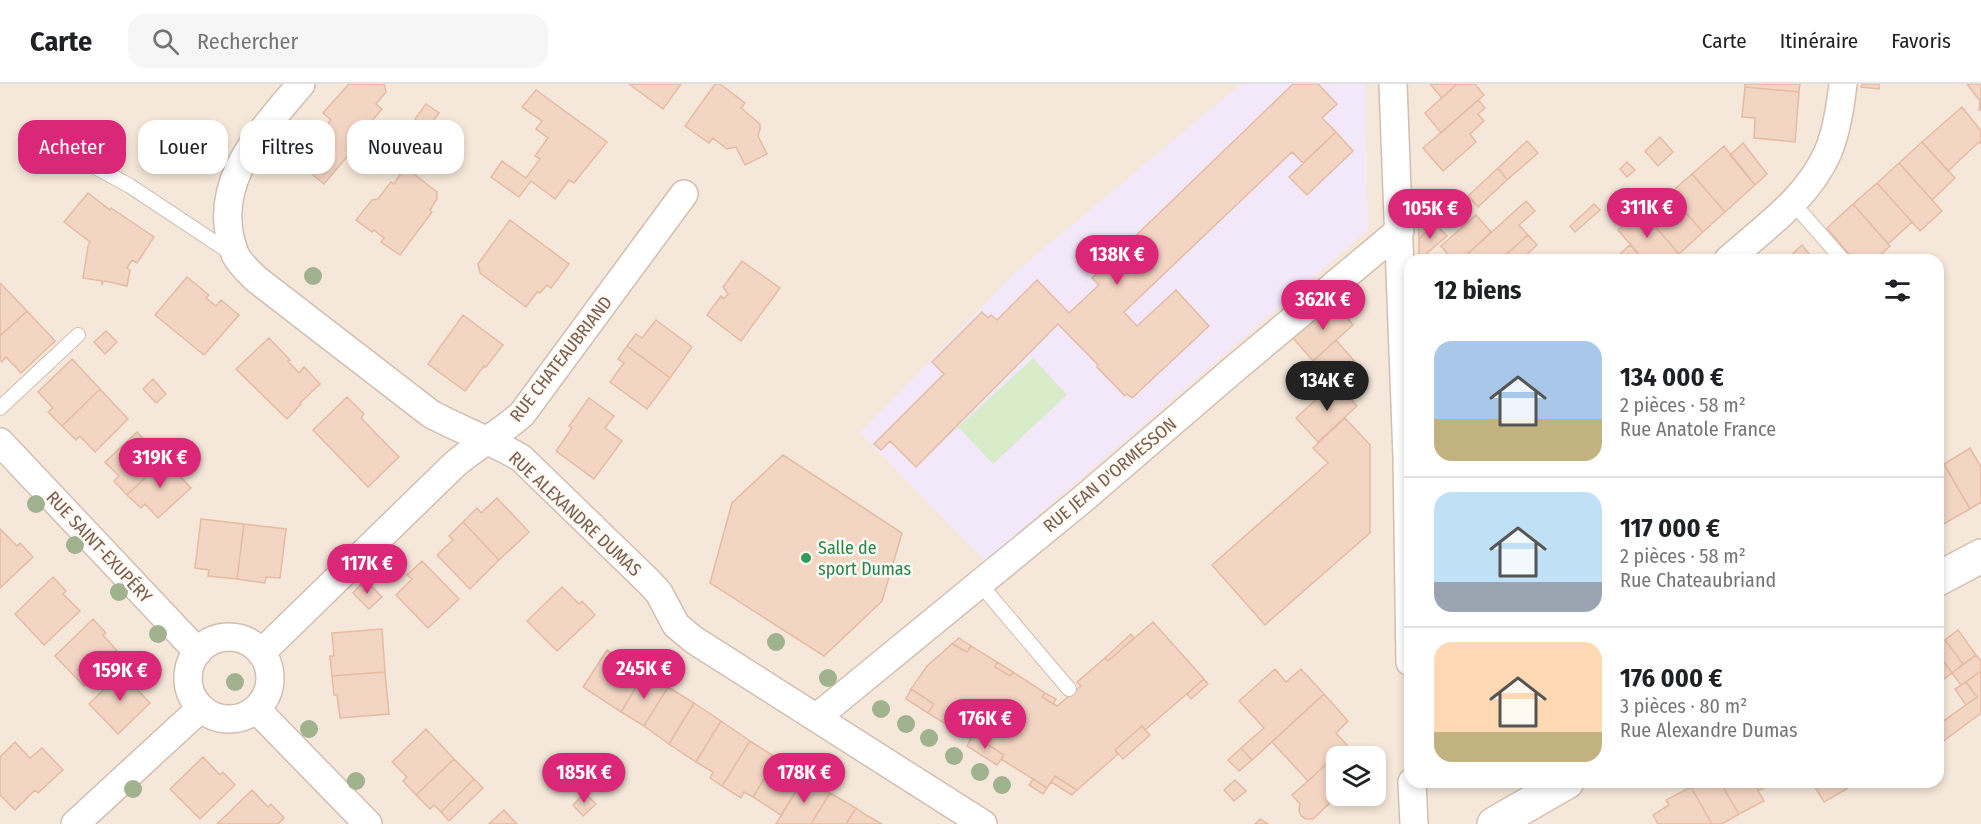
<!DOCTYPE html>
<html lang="fr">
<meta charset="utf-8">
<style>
:root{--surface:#fff;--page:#f6f6f6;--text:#202124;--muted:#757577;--line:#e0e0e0;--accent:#db2777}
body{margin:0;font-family:"Fira Sans Condensed",sans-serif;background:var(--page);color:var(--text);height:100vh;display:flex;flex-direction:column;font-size:22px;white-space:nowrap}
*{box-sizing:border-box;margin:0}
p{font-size:20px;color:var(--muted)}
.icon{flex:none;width:33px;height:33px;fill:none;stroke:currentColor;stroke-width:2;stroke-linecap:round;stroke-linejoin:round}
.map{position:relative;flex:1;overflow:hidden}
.sheet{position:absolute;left:1404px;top:170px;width:540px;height:534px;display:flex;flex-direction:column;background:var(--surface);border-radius:18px;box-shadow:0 3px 9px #0003}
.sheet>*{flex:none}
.top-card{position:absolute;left:18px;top:36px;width:570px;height:54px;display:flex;gap:12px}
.buttons{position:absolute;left:1326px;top:662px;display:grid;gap:12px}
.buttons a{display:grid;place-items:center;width:60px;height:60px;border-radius:12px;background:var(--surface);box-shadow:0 3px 9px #0003;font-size:30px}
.price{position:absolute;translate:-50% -51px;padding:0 14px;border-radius:21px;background:var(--accent);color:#fff;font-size:20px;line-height:39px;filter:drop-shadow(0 2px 3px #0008)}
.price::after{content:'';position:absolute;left:50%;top:36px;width:18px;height:14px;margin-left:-9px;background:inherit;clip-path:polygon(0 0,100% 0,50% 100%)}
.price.selected{background:#222;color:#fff}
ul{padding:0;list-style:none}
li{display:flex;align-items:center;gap:18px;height:150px;padding:0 30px}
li+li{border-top:2px solid var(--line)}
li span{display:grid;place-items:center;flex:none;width:168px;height:120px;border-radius:18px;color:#555}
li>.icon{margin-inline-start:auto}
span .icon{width:72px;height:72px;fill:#fffc;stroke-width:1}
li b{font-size:26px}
h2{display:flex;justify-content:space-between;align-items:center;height:72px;padding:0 30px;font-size:26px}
.pill{padding:0 21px;border-radius:18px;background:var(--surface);box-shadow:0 3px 9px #0003;font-size:21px;line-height:54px}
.pill.selected{background:var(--accent);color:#fff}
header{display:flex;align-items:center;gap:36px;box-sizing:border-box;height:84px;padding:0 30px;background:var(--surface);border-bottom:2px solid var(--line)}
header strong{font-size:28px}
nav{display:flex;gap:33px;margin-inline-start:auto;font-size:21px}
.search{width:420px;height:54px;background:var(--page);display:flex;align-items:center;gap:15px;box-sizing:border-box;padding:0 21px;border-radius:18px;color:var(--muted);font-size:22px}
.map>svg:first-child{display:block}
.residential{fill:#f5e8da;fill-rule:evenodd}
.education{fill:#f3e8fa}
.green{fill:#d8ecc9}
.building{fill:#f3d5c3;stroke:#e6bba3;stroke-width:1.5}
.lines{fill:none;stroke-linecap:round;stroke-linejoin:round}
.lane-casing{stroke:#d1beb0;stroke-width:16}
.street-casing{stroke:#d1beb0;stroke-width:30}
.secondary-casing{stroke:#d6c0b0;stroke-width:36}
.lane{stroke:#fff;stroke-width:14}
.street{stroke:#fff;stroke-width:27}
.secondary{stroke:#fff;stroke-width:33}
.tree{fill:#a0b28e}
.leisure-dot{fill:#2e9e5b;stroke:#fffaf3;stroke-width:2}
.labels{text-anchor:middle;stroke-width:5;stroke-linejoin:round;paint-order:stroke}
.street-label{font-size:18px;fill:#7a5c4d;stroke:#fffaf3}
.leisure-label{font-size:18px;fill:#27864d;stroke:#fffaf3;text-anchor:start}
</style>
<header>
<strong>Carte</strong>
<div class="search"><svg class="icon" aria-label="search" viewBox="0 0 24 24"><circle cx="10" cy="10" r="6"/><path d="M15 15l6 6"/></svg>Rechercher</div>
<nav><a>Carte</a><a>Itinéraire</a><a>Favoris</a></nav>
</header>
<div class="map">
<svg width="1981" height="740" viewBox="0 0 1981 740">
<rect width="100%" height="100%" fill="#fdf6ec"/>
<path class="residential" d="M0,0H1981V740H0ZM1410,176H1938V698H1410ZM1336,672H1376V711H1336Z"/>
<path class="education" d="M1241,0H1365L1368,146L985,477L860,349L1017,187Z"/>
<path class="green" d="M1033,274L1067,311L993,380L958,343Z"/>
<path class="building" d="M349,0H384L386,8L376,20L382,25L347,66L351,68L324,100L296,77L331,36L323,29Z
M629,0H681L663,25Z
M715,0H720L745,19L741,24L760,40V45L758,52L767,70L745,81L736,63L727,65L713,54L709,59L685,42Z
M1293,0H1318L1337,20L1322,34L1336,48L1303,79L1292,68L1124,228L1137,242L1176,206L1209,242L1132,314L1127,310L1125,312L1097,283L1098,281L1058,240L916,383L890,357L881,366L874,360L944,290L932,278L982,228L988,234L991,231L997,236L1037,196L1069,229L1099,201L1092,194Z
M1430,0H1457L1442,14Z
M1457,0H1475L1484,11L1441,49L1425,29Z
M1745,0H1800L1799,8L1745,3Z
M1862,0H1879V5L1861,3Z
M1967,0H1981V26H1979L1980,17Z
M1745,3L1799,8L1795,58L1754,54L1755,34L1742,33Z
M536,6L607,58L574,99L569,96L555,115L531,97L519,113L491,93L502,77L526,94L540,75L535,72L548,54L536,45L542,37L522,23Z
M1478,16L1485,24L1478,30L1484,37L1470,50L1476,58L1443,87L1423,64Z
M426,20L439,29L428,44L415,35Z
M1962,23L1981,47V60L1979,58L1948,87L1922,58Z
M1336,48L1353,67L1307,111L1289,93Z
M1660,53L1673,68L1658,82L1645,67Z
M1527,57L1538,69L1507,96L1498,84Z
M1922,58L1955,94L1932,116L1899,79Z
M1743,59L1767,90L1755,101L1730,71Z
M1724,62L1755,101L1725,128L1692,90Z
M1627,78L1635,86L1627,93L1620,85Z
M1899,79L1942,127L1920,147L1877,99Z
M1498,84L1507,96L1478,123L1468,112Z
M410,87L437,108V115L430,126L432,128L400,171L381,158L384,154L374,146L372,148L356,136L372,116L378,115L391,98L394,100L401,89Z
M1692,90L1725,128L1703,148L1669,110Z
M1877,99L1912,138L1888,160L1853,120Z
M88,109L110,126L111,124L154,153L137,179L132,176L127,184L130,186L127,202L105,197L102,200V197L83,194L88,162L90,158L64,138Z
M1526,117L1535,127L1519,141L1528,151L1500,176H1461Z
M1677,119L1703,148L1679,170L1647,133L1659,122L1666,129Z
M1594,120L1600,126L1575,148L1570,142Z
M1853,120L1890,162L1875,176H1854L1827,144Z
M1641,126L1679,170L1672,176H1644L1618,146Z
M1476,131L1491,148L1461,176H1453L1441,162Z
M1428,132L1435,139L1419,155L1418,134Z
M510,136L569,180L551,204L547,201L540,209L537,208L526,223L480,189L478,180Z
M1435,139L1447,152L1419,176V155Z
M1528,151L1537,161L1521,176H1500Z
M1630,161L1644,176H1613Z
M1802,161L1814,176H1786L1789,173Z
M742,177L780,204L741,257L707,231L721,212L724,215L728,210L723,203Z
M187,193L209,211L206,214L216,222L221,216L239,231L204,271L155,231Z
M0,199L27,227L0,252Z
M1333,217L1353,241L1313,277L1293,254Z
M27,227L55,257L21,289L6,273L2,278L0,276V252Z
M463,231L503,261L486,283L484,282L465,307L428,280Z
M656,236L692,263L670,294L627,262L636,250L642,254Z
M106,247L117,258L105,270L94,258Z
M269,254L290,276L288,277L299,289L304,283L320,300L300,319L301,320L287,335L236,285Z
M1336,256L1356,279L1317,315L1297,292Z
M627,262L670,294L647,325L610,298L624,279L618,275Z
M72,275L100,305L62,342L48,328L53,324L38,308Z
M153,295L166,310L156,319L143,305Z
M1336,297L1357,322L1318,358L1296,334Z
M100,305L128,335L95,368L80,352L76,356L62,342Z
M347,313L364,330L361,334L399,373L368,403L313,346Z
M589,314L614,332L605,344L622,357L594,395L556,367L572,344L569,342Z
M1345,334L1370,361V449L1265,541L1212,481L1328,379L1313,364Z
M137,348L151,363L154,360L167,373L127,411L114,397L119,392L105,378Z
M1970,364L1981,383V418L1970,425L1944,380Z
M783,371L902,449L882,517L824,572L710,499L732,419Z
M167,373L179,386L176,388L191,404L158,434L145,420L141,424L127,411Z
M1944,380L1970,425L1940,442L1938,439V383Z
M497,414L529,448L499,476L463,438L477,424L481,429Z
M201,435L244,440L237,495L208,492L209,486L195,484Z
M463,438L499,476L470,505L437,471L453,456L449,452Z
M244,440L286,445L280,494L266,493L265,499L237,495Z
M0,445L17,462L20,459L33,473L0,504Z
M422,477L459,515L428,544L396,511L412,495L407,491Z
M53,493L66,507L63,510L80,527L44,561L15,530Z
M365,496L382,513L369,525L353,509Z
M562,503L579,520L582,517L595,531L557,567L527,537Z
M93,535L106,549L103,551L119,569L84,602L55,572Z
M1153,538L1204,595L1145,646L1142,642L1115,666L1118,670L1077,706L1055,692L1047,704L1001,675L1004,671L973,651L971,656L928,629L934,620L911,605L927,582L952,560L967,568L971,562L997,578L995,583L1010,592L1013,588L1045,609L1042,613L1057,622L1081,602L1077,598L1105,574L1108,577Z
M382,545L385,588L332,592L330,572H334L332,549Z
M1958,546L1976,571L1963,580L1945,556Z
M1131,550L1134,554L1108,577L1105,574Z
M959,554L971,562L967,568L952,560Z
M1945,556L1963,580L1952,589L1938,570V561Z
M607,566L644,590L621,628L583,603Z
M1938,570L1952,589L1940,598L1938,596Z
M1976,571L1981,577V587L1961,601L1952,589Z
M997,578L1013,588L1010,592L995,583Z
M1275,585L1286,598L1301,585L1324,610L1252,676L1241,664L1264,644L1239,617Z
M124,586L136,598L133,601L150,619L118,650L89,620Z
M1981,587V629L1938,661V641L1977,613L1966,598Z
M385,588L389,630L340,634L337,611H334L332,592Z
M644,590L668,603L644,642L621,628Z
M1204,595L1208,600L1191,615L1187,610Z
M1966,598L1977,613L1966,621L1955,605Z
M668,603L694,619L669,660L644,642Z
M911,605L934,620L928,629L906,615Z
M1045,609L1056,615L1053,620L1042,613Z
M1324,610L1348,637L1336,649L1347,661L1308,697L1272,658Z
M694,619L721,637L696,678L669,660Z
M721,637L750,657L722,702L710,694L713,688L696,678Z
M1142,642L1150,651L1123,675L1115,666Z
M426,645L454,675L416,711L403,697L407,693L392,678Z
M973,651L1004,671L997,681L967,662Z
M750,657L777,674L753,713L744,708L741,714L722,702Z
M15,658L30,674L42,664L63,686L38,709L35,706L15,726L0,711V673Z
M1241,664L1252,676L1239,687L1228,676Z
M203,673L220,691L223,688L235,701L200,735L170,705Z
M777,674L805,693L781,731L753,713Z
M454,675L474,695L441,728L434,721L430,725L416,711Z
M1328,679L1336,688V711H1338L1313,735H1306L1301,732L1299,726L1300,720L1292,711Z
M1055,692L1077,706L1072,711L1051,698Z
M805,693L830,709L811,740H776Z
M474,695L483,704L449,737L441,728Z
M1033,695L1047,704L1043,710L1029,701Z
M1235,696L1246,707L1234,717L1224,706Z
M1688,698H1720L1739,730L1722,740H1712Z
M1720,698H1753L1764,717L1739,730Z
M1753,698H1775L1758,707Z
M1812,698H1844L1848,704L1824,718Z
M1691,703L1712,740H1658L1653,731L1669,721L1666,716Z
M252,706L268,723L271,720L284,734L278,740H217Z
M585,709L596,720L583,732L573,721Z
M830,709L856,724L846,740H811Z
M856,724L866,731L882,740H846Z
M504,726L517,740H489Z
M1260,735L1268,740H1255Z"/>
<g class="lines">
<defs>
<path id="lane" d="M46,56L130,102L234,171
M1793,119L1843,176
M0,324L78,251
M980,500L1069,605"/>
<path id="street" d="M301,0C260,49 208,101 235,170C239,179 249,188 256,195L431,330C461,346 492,357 521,374L650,499L659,509L676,541L694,556L983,740
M1393,0L1407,373L1410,578
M1728,176C1765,143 1808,114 1828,68C1837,46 1840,23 1843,0
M0,358L198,568
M188 594a41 41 0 1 1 82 0a41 41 0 1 1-82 0Z
M261,569L454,381C476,362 501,349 522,330L684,110
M256,625L368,740
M817,633L1083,415L1233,286L1400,146
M1412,698L1414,740
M75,740L201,624"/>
<path id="secondary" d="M1938,495L1981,472
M1494,740L1567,698"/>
</defs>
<use href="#lane" class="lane-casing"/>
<use href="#street" class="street-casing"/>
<use href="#secondary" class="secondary-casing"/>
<use href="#lane" class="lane"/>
<use href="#street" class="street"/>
<use href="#secondary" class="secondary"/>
</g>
<g class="tree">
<circle cx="313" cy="192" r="9"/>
<circle cx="36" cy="420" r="9"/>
<circle cx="75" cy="461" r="9"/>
<circle cx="119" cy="508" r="9"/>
<circle cx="158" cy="550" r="9"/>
<circle cx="776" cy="558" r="9"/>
<circle cx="828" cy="594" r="9"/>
<circle cx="235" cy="598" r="9"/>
<circle cx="881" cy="625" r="9"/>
<circle cx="906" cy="640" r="9"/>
<circle cx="309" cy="645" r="9"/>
<circle cx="929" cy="654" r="9"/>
<circle cx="954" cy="672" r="9"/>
<circle cx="980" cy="688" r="9"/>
<circle cx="356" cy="697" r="9"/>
<circle cx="1002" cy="701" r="9"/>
<circle cx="133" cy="705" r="9"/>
</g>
<circle class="leisure-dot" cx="806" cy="474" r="6"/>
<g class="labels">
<g class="street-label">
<text transform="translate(561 275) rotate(-52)" y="6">RUE CHATEAUBRIAND</text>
<text transform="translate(1110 391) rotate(-40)" y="6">RUE JEAN D'ORMESSON</text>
<text transform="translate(575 430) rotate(43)" y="6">RUE ALEXANDRE DUMAS</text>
<text transform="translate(99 463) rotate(47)" y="6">RUE SAINT-EXUPÉRY</text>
</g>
<g class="leisure-label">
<text x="818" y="470">Salle de<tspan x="818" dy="21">sport Dumas</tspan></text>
</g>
</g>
</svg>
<div class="buttons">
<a><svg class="icon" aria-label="layers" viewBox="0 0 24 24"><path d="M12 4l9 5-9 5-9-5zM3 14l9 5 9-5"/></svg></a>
</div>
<b class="price" style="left:1647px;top:155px">311K €</b>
<b class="price" style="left:1430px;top:156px">105K €</b>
<b class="price" style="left:1117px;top:202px">138K €</b>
<b class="price" style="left:1323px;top:247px">362K €</b>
<b class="price selected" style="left:1327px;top:328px">134K €</b>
<b class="price" style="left:160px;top:405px">319K €</b>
<b class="price" style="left:367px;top:511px">117K €</b>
<b class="price" style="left:644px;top:616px">245K €</b>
<b class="price" style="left:120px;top:618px">159K €</b>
<b class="price" style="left:985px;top:666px">176K €</b>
<b class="price" style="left:584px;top:720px">185K €</b>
<b class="price" style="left:804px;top:720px">178K €</b>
<div class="top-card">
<a class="pill selected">Acheter</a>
<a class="pill">Louer</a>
<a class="pill">Filtres</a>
<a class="pill">Nouveau</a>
</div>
<section class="sheet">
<h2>12 biens<svg class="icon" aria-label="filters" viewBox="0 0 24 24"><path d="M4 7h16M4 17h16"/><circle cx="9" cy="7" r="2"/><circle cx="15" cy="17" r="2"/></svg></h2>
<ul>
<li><span style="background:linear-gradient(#a9c7e8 65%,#c2b280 0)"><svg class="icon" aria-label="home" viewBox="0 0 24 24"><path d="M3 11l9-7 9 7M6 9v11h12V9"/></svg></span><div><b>134 000 €</b><p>2 pièces · 58 m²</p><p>Rue Anatole France</p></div></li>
<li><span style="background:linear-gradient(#bfe0f5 75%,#9aa5b1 0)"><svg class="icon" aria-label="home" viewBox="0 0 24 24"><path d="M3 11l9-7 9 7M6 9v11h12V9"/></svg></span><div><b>117 000 €</b><p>2 pièces · 58 m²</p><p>Rue Chateaubriand</p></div></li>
<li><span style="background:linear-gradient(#ffd9b3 75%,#c2b280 0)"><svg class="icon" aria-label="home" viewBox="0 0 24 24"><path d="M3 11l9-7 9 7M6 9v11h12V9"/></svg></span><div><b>176 000 €</b><p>3 pièces · 80 m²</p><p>Rue Alexandre Dumas</p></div></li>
</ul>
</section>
</div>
